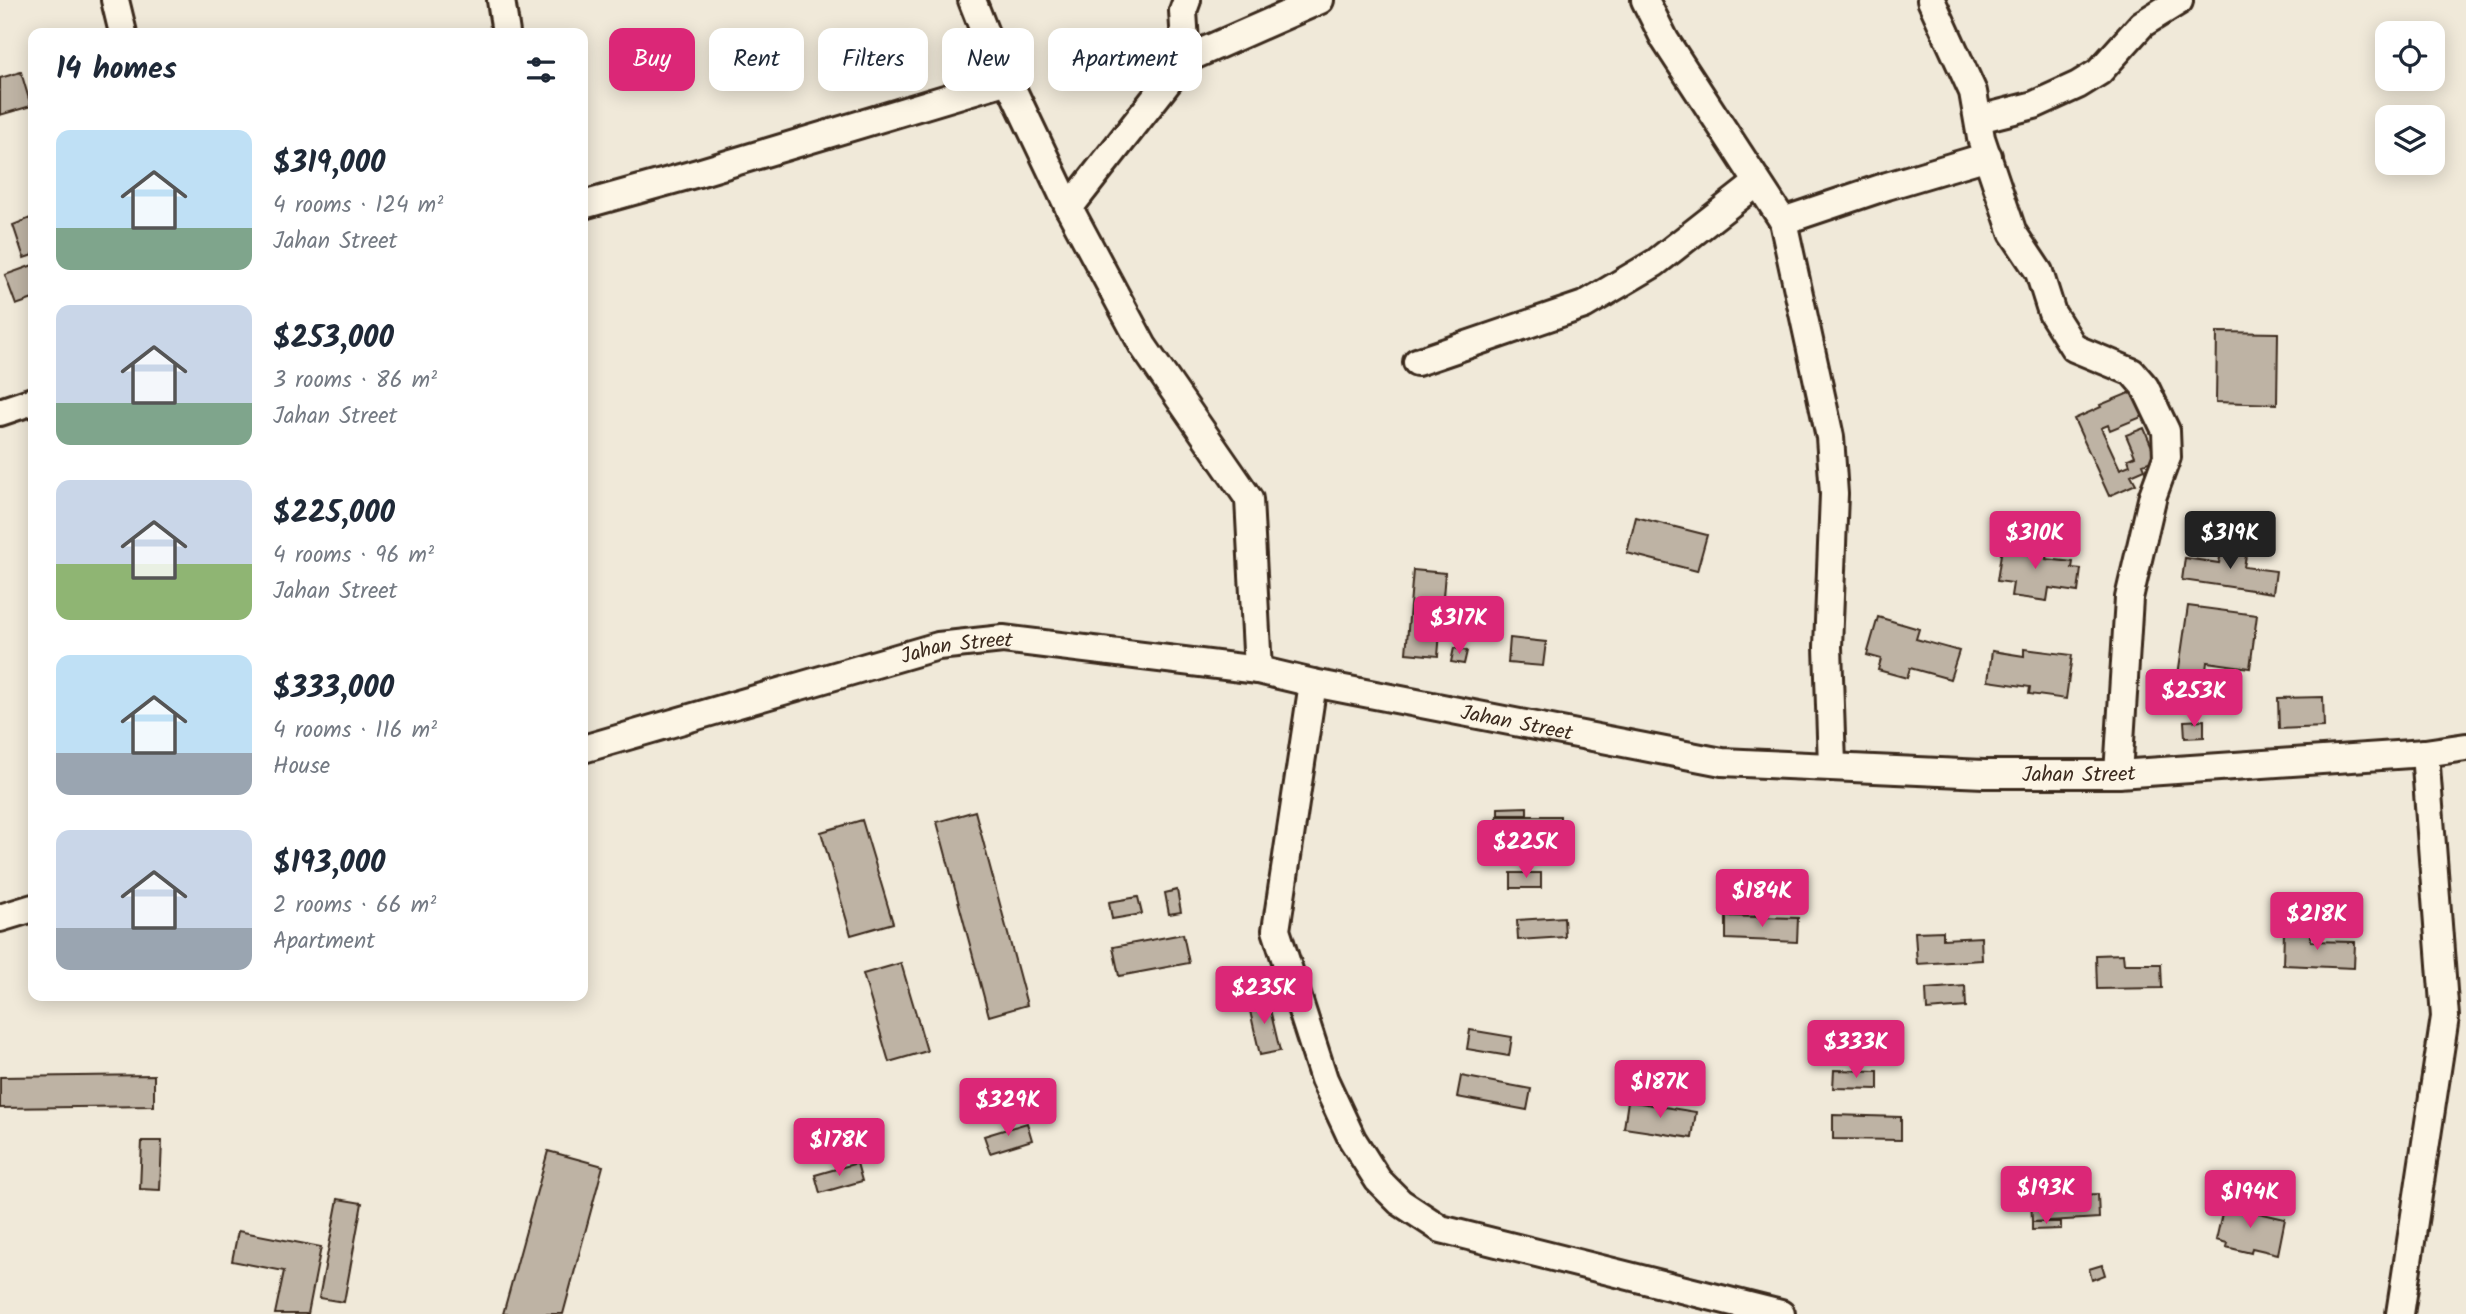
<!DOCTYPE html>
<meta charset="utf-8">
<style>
:root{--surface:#fff;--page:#f6f6f7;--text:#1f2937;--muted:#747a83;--accent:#db2777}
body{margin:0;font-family:Kalam,sans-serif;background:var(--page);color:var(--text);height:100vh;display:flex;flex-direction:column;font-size:26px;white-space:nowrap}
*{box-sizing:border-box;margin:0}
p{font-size:23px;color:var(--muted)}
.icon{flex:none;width:38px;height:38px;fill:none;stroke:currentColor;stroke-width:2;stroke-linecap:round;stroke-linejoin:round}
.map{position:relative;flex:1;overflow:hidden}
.panel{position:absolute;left:28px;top:28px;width:560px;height:973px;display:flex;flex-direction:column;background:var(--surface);border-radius:14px;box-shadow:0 4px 18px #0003}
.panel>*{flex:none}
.hud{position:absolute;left:609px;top:28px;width:665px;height:63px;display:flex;gap:14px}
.fabs{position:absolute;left:2375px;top:21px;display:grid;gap:14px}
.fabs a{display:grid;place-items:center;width:70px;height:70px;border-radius:14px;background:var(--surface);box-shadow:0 4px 18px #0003;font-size:35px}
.price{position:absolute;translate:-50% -60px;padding:0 16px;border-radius:7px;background:var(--accent);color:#fff;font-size:23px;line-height:46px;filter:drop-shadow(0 2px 4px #0008)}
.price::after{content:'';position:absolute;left:50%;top:42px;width:21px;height:16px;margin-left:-10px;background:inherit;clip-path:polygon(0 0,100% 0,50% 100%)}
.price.on{background:#222;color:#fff}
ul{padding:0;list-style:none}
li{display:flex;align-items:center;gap:21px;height:175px;padding:0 28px}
li span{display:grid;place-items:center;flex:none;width:196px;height:140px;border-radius:14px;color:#555}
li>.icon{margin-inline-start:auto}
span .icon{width:84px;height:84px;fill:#fffc;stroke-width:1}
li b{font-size:30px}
h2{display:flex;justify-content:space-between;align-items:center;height:84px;padding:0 28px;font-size:30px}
.chip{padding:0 24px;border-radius:14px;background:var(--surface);box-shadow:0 4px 18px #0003;font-size:24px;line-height:63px}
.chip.on{background:var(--accent);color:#fff}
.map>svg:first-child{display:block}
.building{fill:#beb3a4;stroke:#3b2a1e;stroke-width:2}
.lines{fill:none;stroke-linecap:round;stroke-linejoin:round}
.minor-casing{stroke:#3b2a1e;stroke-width:32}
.minor{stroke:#fcf5e5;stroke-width:26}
.labels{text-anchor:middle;stroke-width:6;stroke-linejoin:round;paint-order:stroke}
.street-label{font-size:21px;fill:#3b2a1e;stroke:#fcf5e5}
</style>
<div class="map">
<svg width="2466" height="1314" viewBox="0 0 2466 1314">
<rect width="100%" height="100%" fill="#f0e9d9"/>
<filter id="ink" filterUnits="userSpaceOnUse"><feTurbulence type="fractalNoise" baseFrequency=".0143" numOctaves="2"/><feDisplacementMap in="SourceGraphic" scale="14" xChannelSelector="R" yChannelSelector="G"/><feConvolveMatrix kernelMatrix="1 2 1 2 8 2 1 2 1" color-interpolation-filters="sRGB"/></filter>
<g filter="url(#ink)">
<path class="building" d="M21,72L31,106L0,115V78Z
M33,217V255L24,258L13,225Z
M33,265V299L16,305L5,275Z
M2217,332L2278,333L2277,404L2216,402Z
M2134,391L2144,416L2110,430L2108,425L2101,428L2120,469L2130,465L2128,459L2135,456L2126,435L2144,428L2157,459L2143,464L2145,469L2131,475L2136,484L2109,496L2074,419L2101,407L2100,405Z
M1636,517L1707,535L1697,571L1627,553Z
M2003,540L2048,546L2046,559L2073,562L2072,568L2081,569L2078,592L2049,588L2047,601L2011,596L2013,583L1997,581Z
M2223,541L2248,545L2244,567L2276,571L2273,593L2182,580L2185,558L2219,563Z
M1413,570L1445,573L1438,656L1406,653Z
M2188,606L2257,615L2250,668L2207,662L2205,679L2178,675Z
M1878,617L1919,629L1916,639L1959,651L1950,679L1910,668L1907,678L1878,670L1881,659L1867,655Z
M1510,638L1546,642L1543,666L1508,663Z
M1454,648L1467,651L1464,664L1451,662Z
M2024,649L2072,655L2066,699L2029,694L2030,687L1988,681L1992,651L2024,656Z
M2323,697L2324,727L2279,729L2278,698Z
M2204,720V737L2185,738L2184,721Z
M1527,807V815H1498V808Z
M975,811L1027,1005L989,1016L937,822Z
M1497,816H1560V840H1497Z
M862,820L893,923L851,935L821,832Z
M1511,873H1541V888H1511Z
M1177,890L1181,912L1169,914L1165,893Z
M1138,897L1142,914L1112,919L1109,902Z
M1727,907L1756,908V917L1727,916Z
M1726,916L1798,918L1797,942L1726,939Z
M1564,917L1565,937L1518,940L1517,920Z
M1943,931V939L1981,937L1982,960L1917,964L1915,932Z
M2284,932L2311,933V941L2355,942L2354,968L2283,965Z
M1183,934L1189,963L1119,976L1113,947Z
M2123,954L2124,964H2161L2162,988L2097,989L2096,955Z
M901,963L927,1051L889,1062L863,974Z
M1965,986L1966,1007L1927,1010L1926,989Z
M1267,997L1280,1051L1260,1055L1248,1002Z
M1470,1030L1512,1037L1509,1056L1467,1049Z
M1834,1070L1878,1071V1089L1833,1088Z
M154,1075V1106L0,1108V1077Z
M1461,1076L1531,1089L1527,1110L1457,1097Z
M1628,1101L1696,1112L1692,1138L1624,1128Z
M1833,1115L1901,1117V1140L1833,1139Z
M1027,1123L1032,1140L990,1153L984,1136Z
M142,1141H162L160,1190L140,1189Z
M548,1151L603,1166L563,1314H503Z
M857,1163L862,1181L820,1193L815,1175Z
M2098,1194L2099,1218L2032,1222L2031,1197Z
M338,1199L362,1203L344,1302L319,1298Z
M2224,1205L2285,1219L2278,1254L2252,1248L2251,1253L2226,1247L2227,1243L2216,1240Z
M2032,1222H2061V1229L2032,1230Z
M238,1231L321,1247L308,1314H275L284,1271L232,1261Z
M2102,1265L2105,1275L2092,1280L2089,1269Z"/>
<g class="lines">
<defs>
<g id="minor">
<path d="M115,0L123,33"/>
<path d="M501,0L506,33"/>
<path d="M972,0L996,61L1008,80L1069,208L1143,346L1249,499L1258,670"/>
<path d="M1645,0L1665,40L1783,221L1830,437L1834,494L1828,647L1832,765"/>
<path d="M1931,0L1973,92L1981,138L2013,233L2039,272L2052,313L2074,348L2132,372L2145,387L2166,431L2167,457L2153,495L2129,598L2118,774"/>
<path d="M1186,59L1183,11L1187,0"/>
<path d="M1979,119L2034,105L2078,85L2099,72L2142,24L2179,1"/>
<path d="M583,205L698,173L1008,80"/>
<path d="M1069,208L1186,59L1320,0"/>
<path d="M1783,221L1887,186L1988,156"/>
<path d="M1417,362L1584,305L1655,263L1757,183"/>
<path d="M0,412L33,401"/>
<path d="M1313,683L1276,930L1324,1079L1352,1139L1378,1180L1400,1202L1441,1229L1781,1314"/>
<path id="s1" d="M583,749L938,646L1003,639L1258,670L1313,683L1722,762L1984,774H2118L2425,753L2466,747"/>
<path d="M0,918L33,908"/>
<path d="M2400,1314L2445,1017L2425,753"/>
</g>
</defs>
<use href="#minor" class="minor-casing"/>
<use href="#minor" class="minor"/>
</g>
</g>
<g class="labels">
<g class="street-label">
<text dy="7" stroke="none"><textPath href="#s1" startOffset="388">Jahan Street</textPath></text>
<text dy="7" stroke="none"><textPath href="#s1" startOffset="956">Jahan Street</textPath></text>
<text dy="7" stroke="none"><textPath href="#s1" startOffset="1522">Jahan Street</textPath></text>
</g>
</g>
</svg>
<div class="fabs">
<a><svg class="icon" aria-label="locate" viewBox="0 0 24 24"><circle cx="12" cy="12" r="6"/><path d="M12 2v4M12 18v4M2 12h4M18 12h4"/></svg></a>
<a><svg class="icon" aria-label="layers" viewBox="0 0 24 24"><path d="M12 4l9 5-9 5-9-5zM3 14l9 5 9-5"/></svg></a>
</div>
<b class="price" style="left:2035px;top:571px">$310K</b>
<b class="price on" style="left:2230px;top:571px">$319K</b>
<b class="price" style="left:1459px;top:656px">$317K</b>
<b class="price" style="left:2194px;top:729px">$253K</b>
<b class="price" style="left:1526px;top:880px">$225K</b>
<b class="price" style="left:1762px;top:929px">$184K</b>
<b class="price" style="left:2317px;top:952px">$218K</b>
<b class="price" style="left:1264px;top:1026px">$235K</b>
<b class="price" style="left:1856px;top:1080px">$333K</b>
<b class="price" style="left:1660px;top:1120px">$187K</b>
<b class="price" style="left:1008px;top:1138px">$329K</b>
<b class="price" style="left:839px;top:1178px">$178K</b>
<b class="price" style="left:2046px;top:1226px">$193K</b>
<b class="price" style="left:2250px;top:1230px">$194K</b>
<div class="hud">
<a class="chip on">Buy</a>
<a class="chip">Rent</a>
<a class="chip">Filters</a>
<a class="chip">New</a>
<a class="chip">Apartment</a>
</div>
<section class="panel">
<h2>14 homes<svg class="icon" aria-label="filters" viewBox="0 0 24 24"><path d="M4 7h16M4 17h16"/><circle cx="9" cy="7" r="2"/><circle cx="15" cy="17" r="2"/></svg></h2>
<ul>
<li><span style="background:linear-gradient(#bfe0f5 70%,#7fa58c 0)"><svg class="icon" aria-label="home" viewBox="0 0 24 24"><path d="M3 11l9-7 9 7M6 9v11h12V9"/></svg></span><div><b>$319,000</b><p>4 rooms · 124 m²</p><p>Jahan Street</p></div></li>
<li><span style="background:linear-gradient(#c9d6e8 70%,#7fa58c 0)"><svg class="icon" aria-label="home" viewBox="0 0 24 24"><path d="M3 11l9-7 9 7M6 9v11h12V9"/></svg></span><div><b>$253,000</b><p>3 rooms · 86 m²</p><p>Jahan Street</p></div></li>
<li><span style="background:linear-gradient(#c9d6e8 60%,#8fb573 0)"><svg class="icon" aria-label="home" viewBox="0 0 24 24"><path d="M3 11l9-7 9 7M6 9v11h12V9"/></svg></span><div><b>$225,000</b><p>4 rooms · 96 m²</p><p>Jahan Street</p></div></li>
<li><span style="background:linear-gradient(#bfe0f5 70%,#9aa5b1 0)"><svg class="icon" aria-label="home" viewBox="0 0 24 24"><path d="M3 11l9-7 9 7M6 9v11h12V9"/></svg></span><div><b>$333,000</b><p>4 rooms · 116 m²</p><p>House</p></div></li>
<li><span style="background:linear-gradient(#c9d6e8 70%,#9aa5b1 0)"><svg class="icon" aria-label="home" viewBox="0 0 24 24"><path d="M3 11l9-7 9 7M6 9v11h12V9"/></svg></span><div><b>$193,000</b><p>2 rooms · 66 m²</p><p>Apartment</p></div></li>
</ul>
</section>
</div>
